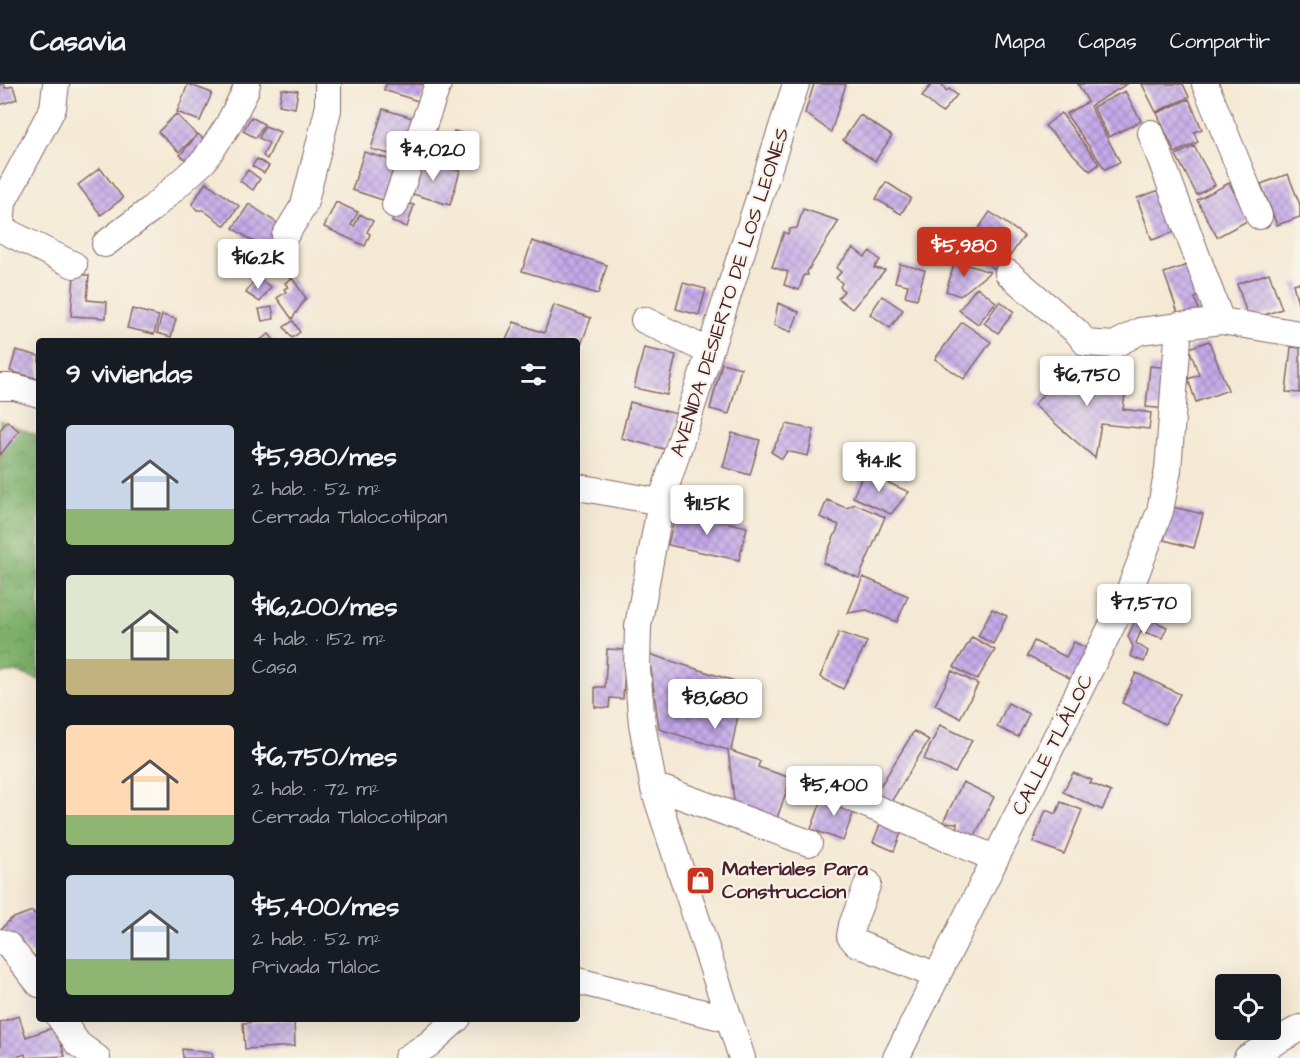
<!DOCTYPE html>
<html lang="es">
<meta charset="utf-8">
<style>
:root{--surface:#171b24;--page:#20242c;--text:#f1f3f6;--muted:#9ea1a6;--line:#363941;--accent:#c8321e}
body{margin:0;font-family:"Architects Daughter",sans-serif;background:var(--page);color:var(--text);height:100vh;display:flex;flex-direction:column;font-size:22px;white-space:nowrap}
*{box-sizing:border-box;margin:0}
p{font-size:20px;color:var(--muted)}
.icon{flex:none;width:33px;height:33px;fill:none;stroke:currentColor;stroke-width:2;stroke-linecap:round;stroke-linejoin:round}
.map{position:relative;flex:1;overflow:hidden}
.panel{position:absolute;left:36px;top:254px;width:544px;height:684px;display:flex;flex-direction:column;background:var(--surface);border-radius:6px;box-shadow:0 6px 24px #0002}
.panel>*{flex:none}
.fabs{position:absolute;left:1215px;top:890px;display:grid;gap:12px}
.fabs a{display:grid;place-items:center;width:66px;height:66px;border-radius:6px;background:var(--surface);box-shadow:0 6px 24px #0002;font-size:30px}
.price{position:absolute;translate:-50% -51px;padding:0 14px;border-radius:6px;background:#fff;color:#222;font-size:20px;line-height:39px;filter:drop-shadow(0 2px 3px #0008)}
.price::after{content:'';position:absolute;left:50%;top:36px;width:18px;height:14px;margin-left:-9px;background:inherit;clip-path:polygon(0 0,100% 0,50% 100%)}
.price.on{background:var(--accent);color:#fff}
ul{padding:0;list-style:none}
li{display:flex;align-items:center;gap:18px;height:150px;padding:0 30px}
li span{display:grid;place-items:center;flex:none;width:168px;height:120px;border-radius:6px;color:#555}
li>.icon{margin-inline-start:auto}
span .icon{width:72px;height:72px;fill:#fffc;stroke-width:1}
li b{font-size:26px}
h2{display:flex;justify-content:space-between;align-items:center;height:72px;padding:0 30px;font-size:26px}
header{display:flex;align-items:center;gap:36px;box-sizing:border-box;height:84px;padding:0 30px;background:var(--surface);border-bottom:2px solid var(--line)}
header strong{font-size:28px}
nav{display:flex;gap:33px;margin-inline-start:auto;font-size:21px}
.map>svg:first-child{display:block}
.forest{fill:url(#forest-crowns);stroke:#64684a;stroke-width:1.5}
.building{fill:url(#building-cross-hatch)}
.lines{fill:none;stroke-linecap:round;stroke-linejoin:round}
.minor-casing{stroke:#866666;stroke-width:28}
.minor{stroke:#fff;stroke-width:26}
.labels{text-anchor:middle;stroke-width:4.5;stroke-linejoin:round;paint-order:stroke}
.street-label{font-size:20px;fill:#4a1f2b;stroke:#f7f3e8}
.poi-label{font-size:20px;font-weight:bold;fill:#4a1f2b;stroke:#f7f3e8;text-anchor:start}
</style>
<header>
<strong>Casavia</strong>
<nav><a>Mapa</a><a>Capas</a><a>Compartir</a></nav>
</header>
<div class="map">
<svg width="1300" height="974" viewBox="0 0 1300 974">
<defs>
<pattern id="forest-crowns" width="20" height="18" patternUnits="userSpaceOnUse" patternTransform="scale(1.5)"><rect width="20" height="18" fill="#7eb06a"/><path d="M2 6a3 3 0 1 1 6 0M12 15a3 3 0 1 1 6 0" fill="none" stroke="#698f57"/></pattern>
<pattern id="building-cross-hatch" width="8" height="8" patternUnits="userSpaceOnUse" patternTransform="scale(1.5)"><rect width="8" height="8" fill="#c4aae9"/><path d="M0 0l8 8M0 8l8-8" fill="none" stroke="#a18abd"/></pattern>
</defs>
<rect width="100%" height="100%" fill="#f7f3e8"/>
<filter id="ink" filterUnits="userSpaceOnUse"><feTurbulence type="fractalNoise" baseFrequency=".0167" numOctaves="2"/><feDisplacementMap in="SourceGraphic" scale="12" xChannelSelector="R" yChannelSelector="G"/><feConvolveMatrix kernelMatrix="1 2 1 2 8 2 1 2 1" color-interpolation-filters="sRGB"/></filter>
<filter id="wash" filterUnits="userSpaceOnUse"><feTurbulence type="fractalNoise" baseFrequency=".008" numOctaves="4" result="noise"/><feDisplacementMap in="SourceGraphic" scale="24" xChannelSelector="R" yChannelSelector="G"/><feGaussianBlur stdDeviation="1.35" result="paint"/><feColorMatrix in="noise" values="0 0 0 0 0 0 0 0 0 0 0 0 0 0 0 0 0 1.4 0 .05"/><feComposite in="paint" operator="in"/></filter>
<g filter="url(#wash)">
<rect width="100%" height="100%" fill="#f4e9d4"/>
<path class="forest" d="M0,336L39,352V596L17,588L0,590Z"/>
<g id="blocks">
<path class="building" d="M0,0H4L5,4L13,2L17,15L0,21Z
M188,0L212,9L200,37L177,28Z
M386,0H427L421,18L384,6Z
M814,0H846L831,48L805,29Z
M932,0H942L946,7L949,5L957,11L942,29L922,12Z
M1078,0H1127L1090,22L1120,78L1105,85L1066,30L1088,18Z
M1142,0H1183L1189,13L1156,28Z
M282,5L298,7L295,24L279,21Z
M1125,7L1141,37L1109,53L1093,23Z
M1189,15L1202,45L1194,48L1198,58L1175,69L1157,29Z
M383,25L416,35L404,74L371,65Z
M1061,29L1099,80L1090,87L1045,42Z
M176,30L197,51L179,68L158,48Z
M860,31L892,52L875,77L843,56Z
M251,33L264,40L256,54L243,47Z
M265,42L280,48L267,75L263,72L269,59L259,54Z
M454,47L471,52L461,85L445,81L448,72L436,68L440,53L446,55L447,51L452,53Z
M198,50L210,61L192,81L180,71Z
M1194,62L1215,101L1197,111L1176,71Z
M364,68L401,79L389,118L352,106Z
M416,74L460,87L450,121L406,108Z
M257,75L269,82L264,89L252,82Z
M100,84L123,114L101,131L78,101Z
M248,86L260,95L253,106L240,97Z
M1288,90L1300,121V133L1277,141L1261,100Z
M206,98L239,122L225,142L203,126H197L192,120Z
M886,98L911,114L901,130L876,115Z
M1229,99L1249,136L1217,153L1197,116Z
M1168,103L1183,145L1152,156L1137,114Z
M398,117L414,121L407,143L392,138Z
M336,118L358,128L351,141L354,142L360,130L373,137L367,148L370,150L365,162L324,143Z
M249,120L286,145L270,169L233,144Z
M803,125L839,137L807,188L808,191H804L799,206L784,201L788,188L772,183L784,148L788,150L790,145L797,144Z
M990,128L1024,152L999,188L965,164Z
M532,157L607,181L598,210L522,187Z
M853,164L865,173L870,167L880,176L874,184L885,186L852,225L838,214L844,207L840,203L842,199L836,194L841,188L836,184Z
M955,177L990,188L960,212L946,207Z
M1196,178L1207,210L1195,214L1201,234L1182,240L1164,189Z
M900,180L925,186L917,215L905,212L908,201L895,198Z
M1269,189L1282,225L1249,236L1237,200Z
M74,191H89L87,216L107,218L106,234L71,232Z
M256,193L271,203L260,218L246,209Z
M292,194L306,214L292,235L277,214L286,208L284,205L288,203L285,199Z
M1300,198V223H1299L1293,200Z
M683,199L706,205L699,231L676,225Z
M977,203L996,218L978,240L959,226Z
M882,212L903,226L890,244L870,230Z
M1000,217L1014,228L998,249L984,239Z
M778,219L799,228L791,248L774,241Z
M554,221L591,234L578,269V256H506L514,238L544,249Z
M272,223L274,235L262,237L259,225Z
M132,225L159,232L154,250L127,244Z
M162,231L176,235L171,253L157,249Z
M293,237L300,248L292,254L284,243Z
M962,238L991,258L964,295L935,275Z
M269,250L274,256H260Z
M1209,257L1228,306L1196,318L1188,295L1199,291L1189,264Z
M1291,263L1300,264V309L1286,308Z
M644,264L676,271L667,311L634,304Z
M16,266L39,272V295L10,287Z
M1075,274L1108,302L1106,308L1125,311L1123,325L1151,329L1149,345L1101,340L1095,374L1034,321Z
M722,279L741,284L729,330L710,325Z
M1150,282L1171,284L1167,325L1146,323Z
M630,318L677,330L668,366L621,354Z
M7,337L19,347L0,371V346Z
M787,340L814,346L808,372L787,367L782,375L771,368Z
M732,349L760,356L750,391L723,383Z
M864,388L909,408L891,430L853,413Z
M827,416L846,424L855,420L885,433L859,494L823,479L839,441L820,433Z
M1173,423L1203,430L1194,464L1164,456Z
M676,427L747,443L739,476L668,461Z
M863,493L908,512L897,538L867,526L848,529Z
M992,525L1007,532L993,560L978,552Z
M1138,530L1167,543L1162,554L1141,547L1136,559L1148,567L1144,578L1130,572L1133,563L1128,552Z
M839,548L867,558L843,605L820,593Z
M972,553L995,566L977,596L954,583Z
M1034,557L1066,573L1074,558L1091,566L1075,597L1027,572Z
M607,565L626,566L623,615L610,614L609,624L595,623V603H605Z
M649,570L744,600L731,667L760,677L758,683L791,694L775,740L735,725L728,666L659,645Z
M952,587L978,600L960,634L935,621Z
M1136,589L1180,610L1165,640L1122,619Z
M1008,619L1029,630L1018,653L997,643Z
M940,641L972,656L955,689L924,675Z
M914,647L929,656L891,718L876,709Z
M1073,689L1092,696L1090,699L1111,708L1102,726L1063,708Z
M963,698L994,713L972,758L956,750L957,739L943,738Z
M824,710L856,721L843,757L811,745Z
M1061,718L1082,726L1064,770L1033,758L1046,726L1056,730Z
M883,733L904,741L894,767L873,758Z
M32,827L39,834V876L2,844L11,835Z
M19,932L26,953L55,943L65,972L26,974L25,970L14,974H0V938Z
M294,935L295,962L245,965L243,939Z
M182,965L212,969L213,974H183Z"/>
</g>
</g>
<g filter="url(#ink)">
<use href="#blocks" fill-opacity="0" stroke="#866666" stroke-width="1.5"/>
<g class="lines">
<defs>
<path id="minor" d="M1205,0L1259,132
M1151,49L1221,237
M3,118L1,145L74,181
M0,119L3,118L53,24L56,0
M395,121L438,0
M285,152L304,121L328,26V0
M105,160L150,126L204,77L227,43L245,8L247,0
M1008,189L1077,248L1086,259L1114,261L1140,247L1221,237L1300,250
M644,236L708,267
M0,303H15L39,310
M578,403L661,418
M823,702L994,774
M654,705L665,706L809,759
M868,799L852,841L850,852L856,859L937,892
M0,858L8,861L39,900
M578,897L728,935
M60,934L78,960L97,974
M407,974L429,960L458,934
M742,974L654,705L642,640L637,585L638,542L661,418L796,0
M896,974L1130,505L1160,427L1168,386L1179,241
M1247,974L1300,944"/>
</defs>
<use href="#minor" class="minor-casing"/>
<use href="#minor" class="minor"/>
</g>
</g>
<defs>
<symbol id="shop-square" viewBox="-11 -11 22 22"><rect x="-9" y="-9" width="18" height="18" rx="4" fill="#c8321e" stroke="#f7f3e8"/><path d="M-5-2.5h2.3a2.7 3.5 0 0 1 5.4 0H5L5.5 6h-11ZM-1.5-2.5h3a1.5 2.3 0 0 0-3 0Z" fill="#fff"/></symbol>
</defs>
<g fill-rule="evenodd">
<use href="#shop-square" x="684" y="780" width="33" height="33"/>
</g>
<g class="labels">
<g class="street-label">
<text transform="translate(729 208) rotate(-72)" y="7">AVENIDA DESIERTO DE LOS LEONES</text>
<text transform="translate(1052 660) rotate(-63)" y="7">CALLE TLÁLOC</text>
</g>
<g class="poi-label">
<text x="722" y="791">Materiales Para<tspan x="722" dy="23">Construccion</tspan></text>
</g>
</g>
</svg>
<div class="fabs">
<a><svg class="icon" aria-label="locate" viewBox="0 0 24 24"><circle cx="12" cy="12" r="6"/><path d="M12 2v4M12 18v4M2 12h4M18 12h4"/></svg></a>
</div>
<b class="price" style="left:433px;top:98px">$4,020</b>
<b class="price on" style="left:964px;top:194px">$5,980</b>
<b class="price" style="left:258px;top:206px">$16.2K</b>
<b class="price" style="left:1087px;top:323px">$6,750</b>
<b class="price" style="left:879px;top:409px">$14.1K</b>
<b class="price" style="left:707px;top:452px">$11.5K</b>
<b class="price" style="left:1144px;top:551px">$7,570</b>
<b class="price" style="left:715px;top:646px">$8,680</b>
<b class="price" style="left:834px;top:733px">$5,400</b>
<section class="panel">
<h2>9 viviendas<svg class="icon" aria-label="filters" viewBox="0 0 24 24"><path d="M4 7h16M4 17h16"/><circle cx="9" cy="7" r="2"/><circle cx="15" cy="17" r="2"/></svg></h2>
<ul>
<li><span style="background:linear-gradient(#c9d6e8 70%,#8fb573 0)"><svg class="icon" aria-label="home" viewBox="0 0 24 24"><path d="M3 11l9-7 9 7M6 9v11h12V9"/></svg></span><div><b>$5,980/mes</b><p>2 hab. · 52 m²</p><p>Cerrada Tlalocotilpan</p></div></li>
<li><span style="background:linear-gradient(#dfe7d0 70%,#c2b280 0)"><svg class="icon" aria-label="home" viewBox="0 0 24 24"><path d="M3 11l9-7 9 7M6 9v11h12V9"/></svg></span><div><b>$16,200/mes</b><p>4 hab. · 152 m²</p><p>Casa</p></div></li>
<li><span style="background:linear-gradient(#ffd9b3 75%,#8fb573 0)"><svg class="icon" aria-label="home" viewBox="0 0 24 24"><path d="M3 11l9-7 9 7M6 9v11h12V9"/></svg></span><div><b>$6,750/mes</b><p>2 hab. · 72 m²</p><p>Cerrada Tlalocotilpan</p></div></li>
<li><span style="background:linear-gradient(#c9d6e8 70%,#8fb573 0)"><svg class="icon" aria-label="home" viewBox="0 0 24 24"><path d="M3 11l9-7 9 7M6 9v11h12V9"/></svg></span><div><b>$5,400/mes</b><p>2 hab. · 52 m²</p><p>Privada Tláloc</p></div></li>
</ul>
</section>
</div>
